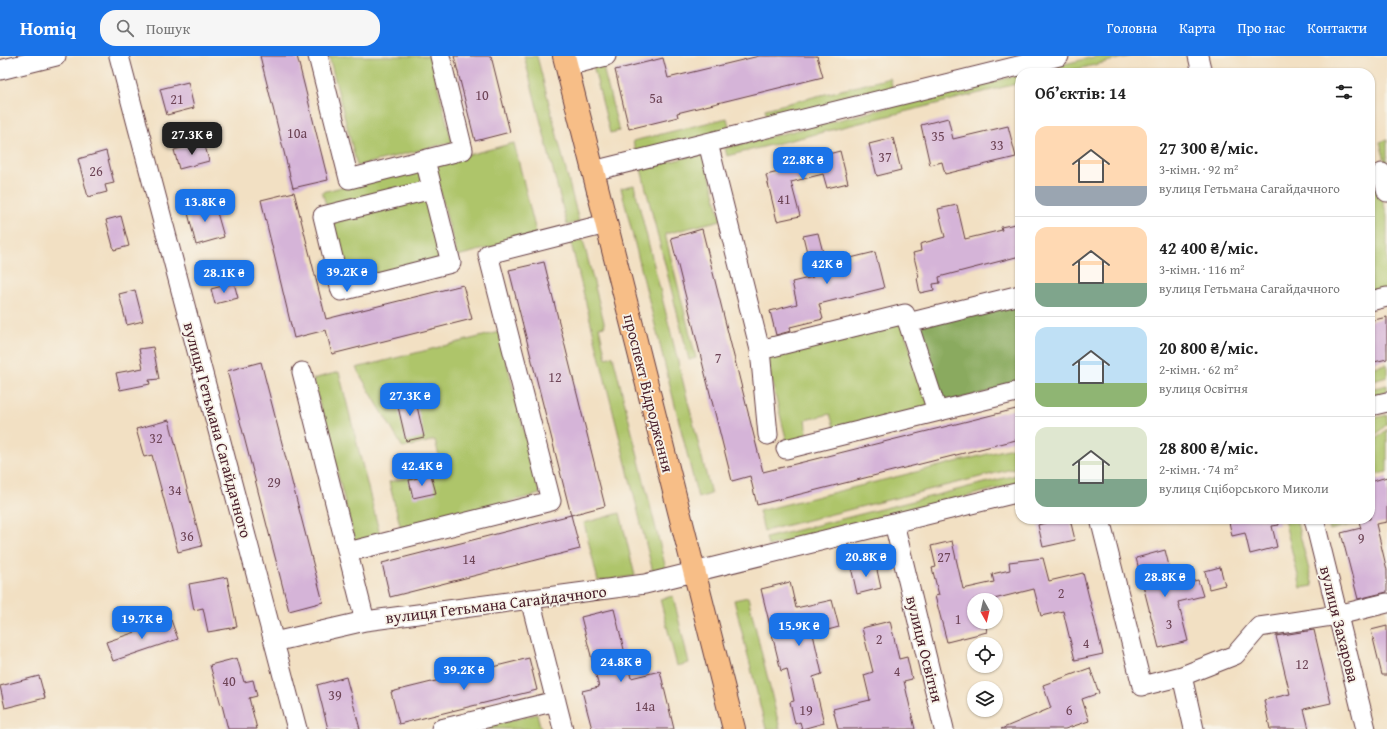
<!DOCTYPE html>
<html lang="uk">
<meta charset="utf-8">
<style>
:root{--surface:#fff;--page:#f6f6f6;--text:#222;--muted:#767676;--line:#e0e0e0;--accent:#1a73e8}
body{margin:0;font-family:"Gentium Book Plus",serif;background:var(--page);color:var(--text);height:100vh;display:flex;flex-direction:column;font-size:15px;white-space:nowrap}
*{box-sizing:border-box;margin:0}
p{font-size:13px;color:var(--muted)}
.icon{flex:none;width:22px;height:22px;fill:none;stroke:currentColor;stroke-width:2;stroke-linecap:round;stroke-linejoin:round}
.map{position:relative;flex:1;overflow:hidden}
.side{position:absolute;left:1015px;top:12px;width:360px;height:456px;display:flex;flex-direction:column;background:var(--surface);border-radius:16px;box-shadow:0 1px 3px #0004}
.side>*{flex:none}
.needle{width:26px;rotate:172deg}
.buttons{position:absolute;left:967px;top:537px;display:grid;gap:8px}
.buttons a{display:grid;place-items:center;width:36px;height:36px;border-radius:50%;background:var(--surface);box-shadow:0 1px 3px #0004;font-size:20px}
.price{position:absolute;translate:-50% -34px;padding:0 9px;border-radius:8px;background:var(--accent);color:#fff;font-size:13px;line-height:26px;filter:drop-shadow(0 1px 2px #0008)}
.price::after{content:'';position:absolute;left:50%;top:24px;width:12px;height:9px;margin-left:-6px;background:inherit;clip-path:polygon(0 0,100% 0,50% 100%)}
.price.selected{background:#222;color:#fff}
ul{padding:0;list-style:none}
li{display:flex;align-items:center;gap:12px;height:100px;padding:0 20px}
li+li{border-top:1px solid var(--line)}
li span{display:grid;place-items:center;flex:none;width:112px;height:80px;border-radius:12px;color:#555}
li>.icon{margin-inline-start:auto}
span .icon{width:48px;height:48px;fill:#fffc;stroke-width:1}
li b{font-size:17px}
h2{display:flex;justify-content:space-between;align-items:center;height:48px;padding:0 20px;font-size:17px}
header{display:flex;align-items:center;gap:24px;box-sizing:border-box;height:56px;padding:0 20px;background:var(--accent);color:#fff}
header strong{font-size:19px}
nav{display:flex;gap:22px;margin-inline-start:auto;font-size:14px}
.search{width:280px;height:36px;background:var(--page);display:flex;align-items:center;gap:10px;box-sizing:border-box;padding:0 14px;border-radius:16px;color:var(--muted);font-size:15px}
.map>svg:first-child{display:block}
.green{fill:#aec56a;stroke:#7c724a}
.forest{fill:#8aaa5e;stroke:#6a6444}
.building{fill:#d5b4d8}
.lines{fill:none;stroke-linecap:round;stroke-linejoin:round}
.minor-casing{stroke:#633c42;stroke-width:21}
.major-casing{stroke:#633c42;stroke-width:24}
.minor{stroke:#fff;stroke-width:19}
.major{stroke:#f7be87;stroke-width:22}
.labels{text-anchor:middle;stroke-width:3.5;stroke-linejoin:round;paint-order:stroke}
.number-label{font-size:14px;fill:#6d4456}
.street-label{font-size:16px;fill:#4a1f2b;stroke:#f7f3e8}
</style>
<header>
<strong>Homiq</strong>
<div class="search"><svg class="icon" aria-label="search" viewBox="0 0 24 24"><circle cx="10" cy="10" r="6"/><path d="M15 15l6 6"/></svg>Пошук</div>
<nav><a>Головна</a><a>Карта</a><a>Про нас</a><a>Контакти</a></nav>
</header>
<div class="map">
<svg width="1387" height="673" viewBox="0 0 1387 673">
<rect width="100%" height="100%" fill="#f7f3e8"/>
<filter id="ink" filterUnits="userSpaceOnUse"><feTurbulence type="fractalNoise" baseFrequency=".025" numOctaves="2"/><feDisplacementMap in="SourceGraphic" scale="8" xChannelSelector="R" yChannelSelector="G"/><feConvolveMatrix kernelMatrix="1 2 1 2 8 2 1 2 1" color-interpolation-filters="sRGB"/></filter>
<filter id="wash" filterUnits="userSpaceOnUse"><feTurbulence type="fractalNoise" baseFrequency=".012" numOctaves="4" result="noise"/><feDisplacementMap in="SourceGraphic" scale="16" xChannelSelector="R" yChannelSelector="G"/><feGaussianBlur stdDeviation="0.9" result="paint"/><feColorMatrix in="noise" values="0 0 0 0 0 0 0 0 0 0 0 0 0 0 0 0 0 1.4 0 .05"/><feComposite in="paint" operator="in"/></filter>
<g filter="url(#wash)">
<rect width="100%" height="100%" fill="#f2e0c3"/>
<path class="green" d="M329,0H430L452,86L357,110Z
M524,0H537L579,166L567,169Z
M1097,0H1131L1062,17H1028Z
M602,7L619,75L610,77L593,9Z
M1020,19V27L727,100L725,92Z
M890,22L893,33L768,64L765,53Z
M727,62L730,74L636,97L633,85Z
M1387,84V113L1380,86Z
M514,87L537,180L457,200L433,108Z
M704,97L721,164L665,178L696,302L689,304L641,113Z
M420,111L424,128L327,152L322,136Z
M1377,122L1387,160V236L1370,240V124Z
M634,129L711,438L698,442L621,132Z
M427,142L442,202L347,225L332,165Z
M583,184L605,270L599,271L606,302L613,300L666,513L653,516L571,187Z
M901,265L929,350L835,374L830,358L805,364L808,381L787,386L765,299Z
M499,276L540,438L401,473L389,426L442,413L435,384L403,392L356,312Z
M1387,308V321L1370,326V312Z
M339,316L380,479L355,485L313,323Z
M1387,329V336L1370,341V333Z
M1387,359V368L1370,384V363Z
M1387,373V416L1370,420V389Z
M1020,390V411L764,475L759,455Z
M1020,418V427L768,490L766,482Z
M620,457L635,520L598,525L584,467Z
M1284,463H1296L1313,530L1301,532Z
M1327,463H1353L1354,468L1330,474Z
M673,540L689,607L677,610L660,543Z
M748,541L780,673H766L734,544Z
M537,658L541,673H488L487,670Z"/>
<path class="forest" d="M1020,245V328L942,347L916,271Z"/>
<g id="blocks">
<path class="building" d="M260,0H297L328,124L293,132Z
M454,0H491L510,76L475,85Z
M759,0H817L823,21L677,57L678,61L629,73L615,14L663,2L668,22Z
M188,26L194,52L167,59L160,33Z
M948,62L953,83L1008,70L1016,101L945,118L942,106L930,109L921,69Z
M893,82L901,114L877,120L869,88Z
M204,86L209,105L179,113L174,94Z
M106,95L114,127L105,129L107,136L88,141L78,103Z
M840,95L848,127L827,132L823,118L791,126L800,160L777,165L766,119L787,114L786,109Z
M294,136L326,263L463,229L472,263L332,298L326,274L294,282L261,144Z
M214,146L224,181L196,189L187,153Z
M957,149L965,183L1002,174L1001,171L1020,167V200L939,221L940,227L933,228L934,234L920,237L917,222L919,221L913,197L921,195L920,188L945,181L938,153Z
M121,160L129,190L114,194L106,164Z
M702,173L763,416L1020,352V383L757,449L750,420L732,425L671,182Z
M818,177L826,208L875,196L884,232L819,248L823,263L790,271L791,275L776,279L770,255L797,248L792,226L813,221L803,180Z
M544,206L605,450L571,459L509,214Z
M234,227L238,242L215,248L211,233Z
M135,234L143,265L127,269L119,238Z
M1387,261V303L1370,307V265Z
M153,291L159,323L149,324L150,328L120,334L116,317L143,312L139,293Z
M261,306L323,546L289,555L227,315Z
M414,337L424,381L406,385L396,342Z
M169,364L202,490L178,496L152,399L144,401L136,373Z
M431,419L436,437L413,442L409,424Z
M1387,421V466L1376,468L1387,514V536L1358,543L1341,477L1361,472L1358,463H1370V426Z
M571,459L580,493L390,541L382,507Z
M1047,463H1070L1075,484L1043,491L1038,469L1048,466Z
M1241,463H1278L1279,469L1272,470L1277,491L1250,498L1245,477L1232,480L1229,466Z
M952,485L963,533L994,526L992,518L1010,514L1009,506L1043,502L1049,525L1083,517L1103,598L1075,604L1063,555L1041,560L1034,533L990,544H974V566H985L987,576L947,586L935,540L939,539L932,512L936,511L931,490Z
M1165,494L1174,530L1198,524L1203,540L1178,546L1188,585L1159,592L1136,502Z
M875,505L881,532L857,538L851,511Z
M1220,511L1225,529L1209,533L1205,515Z
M227,521L237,571L208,576L203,552L194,554L189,528Z
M790,526L796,552L832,544L839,571L813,578L822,618L813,621L824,667L802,673L800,666L795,668L790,646L794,645L787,613L781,615L761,533Z
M614,553L631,622L660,615L674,673H592L582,635L599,631L581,561Z
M171,564L178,583L113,605L106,586Z
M890,565L899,603L907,601L912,623L904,625L915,673H838L833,653L870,644L864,619L873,616L862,572Z
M1387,570V619H1382L1371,574Z
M1314,574L1331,647L1304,653L1309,673H1270L1264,644L1290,638L1276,580Z
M237,602L244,626L253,624L257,640L249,642L257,673H228L222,649H221L210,609Z
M529,602L537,634L399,668L391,636Z
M1090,612L1099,637L1082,643L1089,665L1065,673H1001L1051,652L1043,629Z
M39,620L45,642L5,652L0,630Z
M346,621L360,673H328L317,629Z"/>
</g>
</g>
<g filter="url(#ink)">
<use href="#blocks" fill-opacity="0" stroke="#633c42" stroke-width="1"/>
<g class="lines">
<defs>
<path id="minor" d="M119,0L297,673
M318,0L349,123L463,94L440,0
M1198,0L1202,17
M567,10L606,0
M0,14L56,0
M708,87L760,294L768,379
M425,104L451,207L341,235L323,160L432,133
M593,115L1059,0
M1382,117L1387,136
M1370,245L1387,241
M908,267L937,355
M760,294L905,258L908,267L1020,239
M302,316L365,565
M1370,350L1387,346
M786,393L1020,335
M1100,463L1142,630L1182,620
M1314,463L1366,673
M894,467L944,673
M348,496L551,445L488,198L606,168
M530,543L563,673
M274,586L365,565L645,528L1020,436
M441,673L556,645
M1194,673L1182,620L1235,599L1259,571L1338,559L1387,547"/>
<path id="major" d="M564,0L734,673"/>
</defs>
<use href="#minor" class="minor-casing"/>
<use href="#major" class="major-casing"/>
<use href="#minor" class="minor"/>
<use href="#major" class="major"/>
</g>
</g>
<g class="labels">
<g class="number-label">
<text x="482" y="44">10</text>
<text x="656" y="47">5а</text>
<text x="177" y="48">21</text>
<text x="297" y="82">10а</text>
<text x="938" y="85">35</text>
<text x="997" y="94">33</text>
<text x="885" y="106">37</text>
<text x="96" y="120">26</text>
<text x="784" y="148">41</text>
<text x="718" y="307">7</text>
<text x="555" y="326">12</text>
<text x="156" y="387">32</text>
<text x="274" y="431">29</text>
<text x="175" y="439">34</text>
<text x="187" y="485">36</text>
<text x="1361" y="487">9</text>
<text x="944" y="506">27</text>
<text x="469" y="508">14</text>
<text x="1061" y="542">2</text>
<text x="958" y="568">1</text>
<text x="1169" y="573">3</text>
<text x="879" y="588">2</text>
<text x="1086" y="592">4</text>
<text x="1302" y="613">12</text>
<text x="897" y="620">4</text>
<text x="229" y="630">40</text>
<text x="335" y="644">39</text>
<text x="645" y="655">14а</text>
<text x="806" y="659">19</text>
<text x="1069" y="659">6</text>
</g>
<g class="street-label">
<text transform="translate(649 337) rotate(76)" y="6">проспект Відродження</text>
<text transform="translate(218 374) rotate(75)" y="6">вулиця Гетьмана Сагайдачного</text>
<text transform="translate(496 548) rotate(-7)" y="6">вулиця Гетьмана Сагайдачного</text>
<text transform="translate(1340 568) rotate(76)" y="6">вулиця Захарова</text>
<text transform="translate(925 593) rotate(76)" y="6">вулиця Освітня</text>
</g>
</g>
</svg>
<div class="buttons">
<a><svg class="needle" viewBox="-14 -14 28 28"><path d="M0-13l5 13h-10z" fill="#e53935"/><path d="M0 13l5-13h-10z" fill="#767676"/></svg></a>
<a><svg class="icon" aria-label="locate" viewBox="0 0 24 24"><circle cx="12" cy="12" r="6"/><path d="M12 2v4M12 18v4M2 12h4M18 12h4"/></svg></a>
<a><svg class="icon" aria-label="layers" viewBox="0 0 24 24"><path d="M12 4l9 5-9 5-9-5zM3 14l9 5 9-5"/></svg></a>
</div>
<b class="price selected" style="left:192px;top:100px">27.3K ₴</b>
<b class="price" style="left:803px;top:125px">22.8K ₴</b>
<b class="price" style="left:205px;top:167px">13.8K ₴</b>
<b class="price" style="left:827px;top:229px">42K ₴</b>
<b class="price" style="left:347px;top:237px">39.2K ₴</b>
<b class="price" style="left:224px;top:238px">28.1K ₴</b>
<b class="price" style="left:410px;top:361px">27.3K ₴</b>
<b class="price" style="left:422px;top:431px">42.4K ₴</b>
<b class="price" style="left:866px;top:522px">20.8K ₴</b>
<b class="price" style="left:1165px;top:542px">28.8K ₴</b>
<b class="price" style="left:142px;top:584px">19.7K ₴</b>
<b class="price" style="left:799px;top:591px">15.9K ₴</b>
<b class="price" style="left:621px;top:627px">24.8K ₴</b>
<b class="price" style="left:464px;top:635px">39.2K ₴</b>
<section class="side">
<h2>Об’єктів: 14<svg class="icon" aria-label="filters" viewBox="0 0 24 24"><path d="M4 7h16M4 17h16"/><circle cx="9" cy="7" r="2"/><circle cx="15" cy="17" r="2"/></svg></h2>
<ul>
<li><span style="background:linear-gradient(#ffd9b3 75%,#9aa5b1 0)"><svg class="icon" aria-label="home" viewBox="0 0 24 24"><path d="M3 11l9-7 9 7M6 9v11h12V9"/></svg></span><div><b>27 300 ₴/міс.</b><p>3-кімн. · 92 m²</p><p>вулиця Гетьмана Сагайдачного</p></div></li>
<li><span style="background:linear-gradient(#ffd9b3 70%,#7fa58c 0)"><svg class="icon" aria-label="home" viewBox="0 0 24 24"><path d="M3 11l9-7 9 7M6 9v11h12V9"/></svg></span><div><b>42 400 ₴/міс.</b><p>3-кімн. · 116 m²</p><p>вулиця Гетьмана Сагайдачного</p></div></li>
<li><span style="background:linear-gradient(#bfe0f5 70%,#8fb573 0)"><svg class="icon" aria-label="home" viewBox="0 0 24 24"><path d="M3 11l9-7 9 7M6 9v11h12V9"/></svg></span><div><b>20 800 ₴/міс.</b><p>2-кімн. · 62 m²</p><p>вулиця Освітня</p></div></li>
<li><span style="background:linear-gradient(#dfe7d0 65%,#7fa58c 0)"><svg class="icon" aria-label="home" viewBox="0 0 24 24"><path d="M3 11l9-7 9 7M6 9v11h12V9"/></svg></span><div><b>28 800 ₴/міс.</b><p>2-кімн. · 74 m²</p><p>вулиця Сціборського Миколи</p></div></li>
</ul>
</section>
</div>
